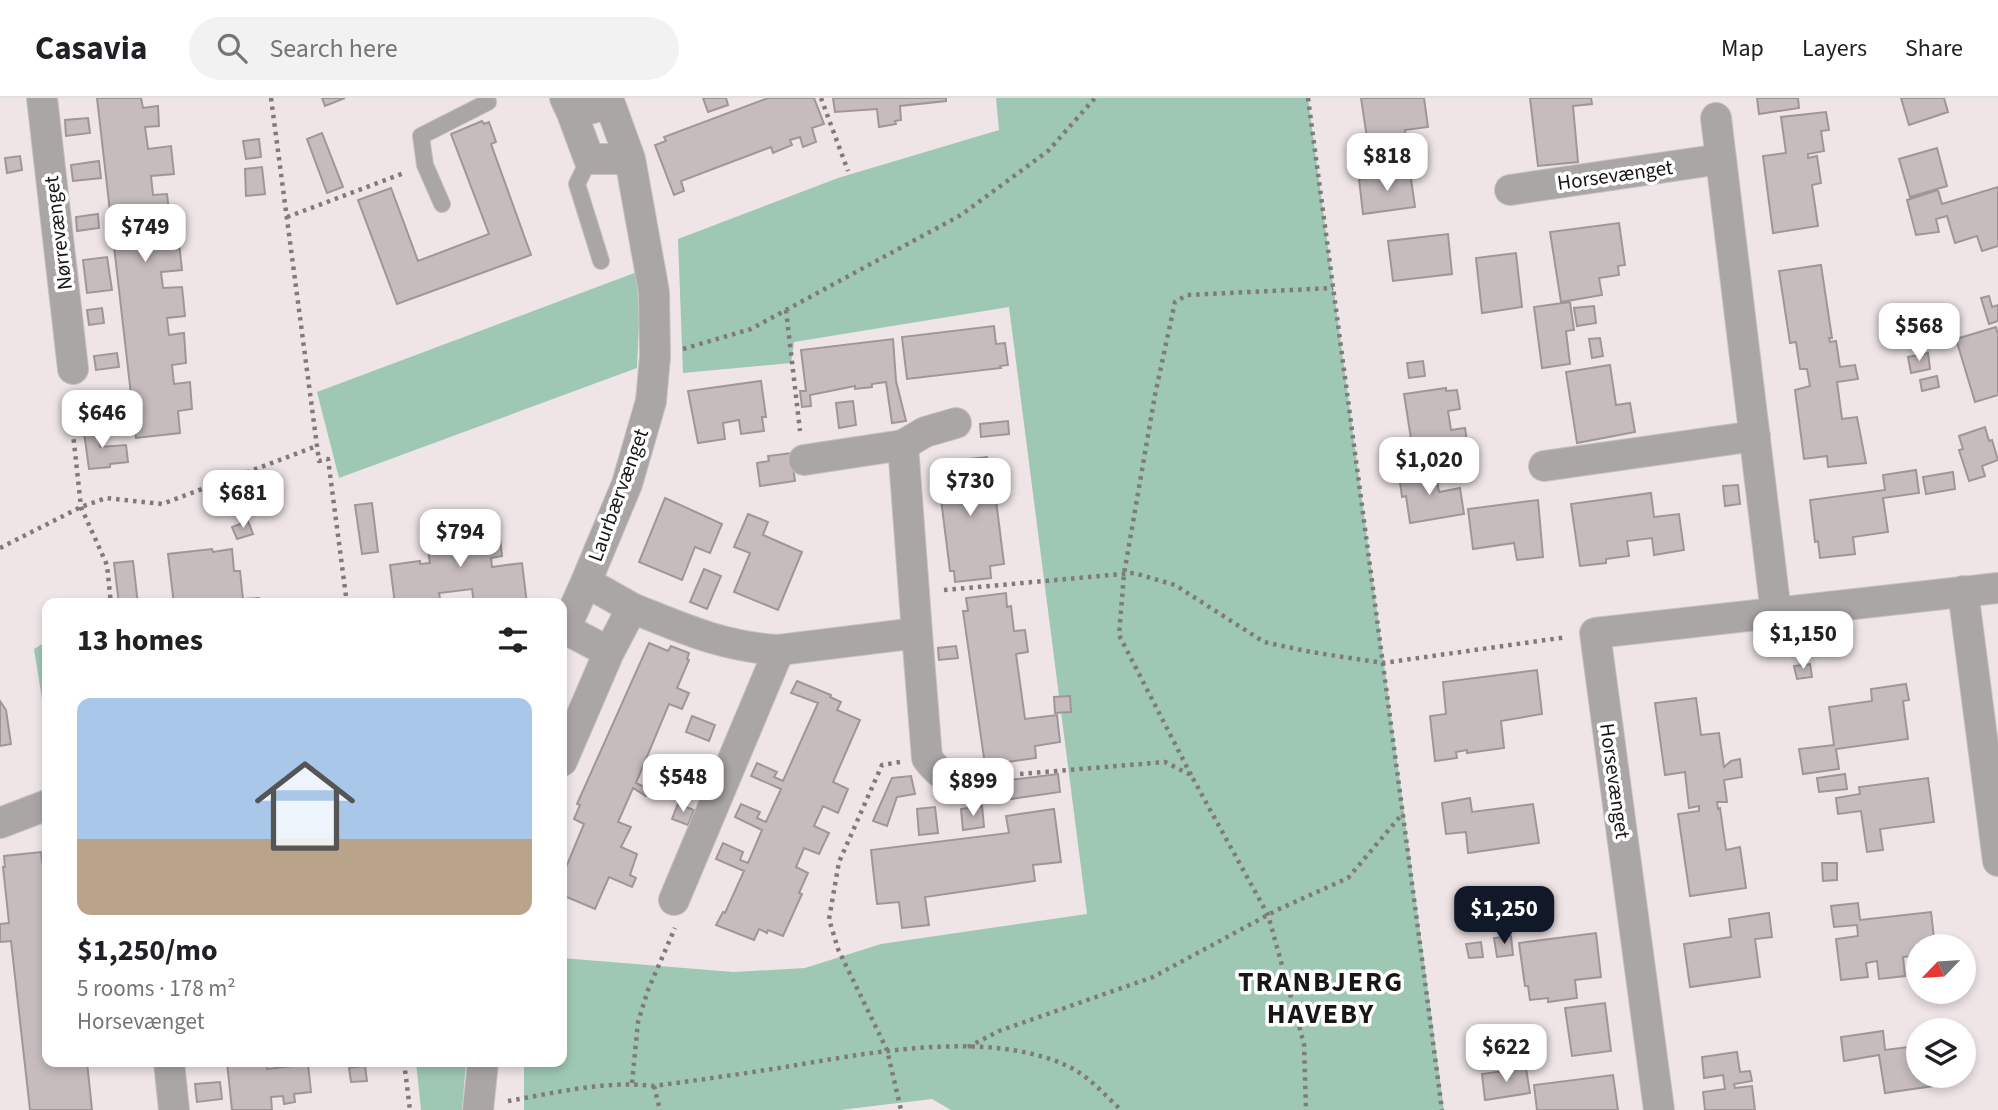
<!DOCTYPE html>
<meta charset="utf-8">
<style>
:root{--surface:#fff;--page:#f2f2f2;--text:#202124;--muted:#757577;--line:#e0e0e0;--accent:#111827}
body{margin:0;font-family:"Source Sans 3",sans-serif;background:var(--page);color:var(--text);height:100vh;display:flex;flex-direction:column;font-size:26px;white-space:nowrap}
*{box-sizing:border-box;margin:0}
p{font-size:23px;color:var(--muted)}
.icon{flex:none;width:38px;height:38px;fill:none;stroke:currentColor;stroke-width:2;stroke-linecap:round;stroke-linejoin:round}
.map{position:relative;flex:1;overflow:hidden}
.drawer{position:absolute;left:42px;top:500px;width:525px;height:469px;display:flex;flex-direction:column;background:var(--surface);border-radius:14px;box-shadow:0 4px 10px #0003}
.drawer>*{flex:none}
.needle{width:46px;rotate:245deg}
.buttons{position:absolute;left:1906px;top:836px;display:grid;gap:14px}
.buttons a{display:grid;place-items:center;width:70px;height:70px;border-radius:50%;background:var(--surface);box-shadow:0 4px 10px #0003;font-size:35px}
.price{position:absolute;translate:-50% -60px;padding:0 16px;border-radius:14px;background:#fff;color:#222;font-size:23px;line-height:46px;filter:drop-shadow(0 2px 4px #0008)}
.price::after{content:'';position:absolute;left:50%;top:42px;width:21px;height:16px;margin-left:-10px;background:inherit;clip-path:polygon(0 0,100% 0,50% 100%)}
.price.on{background:var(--accent);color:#fff}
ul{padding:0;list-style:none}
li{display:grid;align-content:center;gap:14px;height:371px;padding:0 35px}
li+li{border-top:2px solid var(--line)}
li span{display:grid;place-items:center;height:217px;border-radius:14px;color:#555}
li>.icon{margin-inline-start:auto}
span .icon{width:126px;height:126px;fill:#fffc;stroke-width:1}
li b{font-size:30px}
h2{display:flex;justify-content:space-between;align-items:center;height:84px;padding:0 35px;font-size:30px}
header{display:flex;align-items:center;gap:42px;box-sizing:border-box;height:98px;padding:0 35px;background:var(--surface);border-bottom:2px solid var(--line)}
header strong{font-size:33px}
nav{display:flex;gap:38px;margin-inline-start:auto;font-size:24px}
.search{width:490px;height:63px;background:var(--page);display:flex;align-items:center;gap:18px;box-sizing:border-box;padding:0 24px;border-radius:38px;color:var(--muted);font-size:26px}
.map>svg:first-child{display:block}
.green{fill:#9ec8b4}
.building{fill:#c6bcbd;stroke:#9f9697;stroke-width:2}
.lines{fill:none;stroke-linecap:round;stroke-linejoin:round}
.lane-casing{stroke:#c8c0c1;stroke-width:18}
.street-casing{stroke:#c8c0c1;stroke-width:32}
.path{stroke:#807a7b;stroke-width:4.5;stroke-dasharray:3.5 5;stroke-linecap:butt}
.lane{stroke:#aaa6a6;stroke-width:16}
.street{stroke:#aaa6a6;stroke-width:30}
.labels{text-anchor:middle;stroke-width:7;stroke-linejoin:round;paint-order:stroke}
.street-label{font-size:21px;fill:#191616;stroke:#fff}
.district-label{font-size:28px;font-weight:bold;letter-spacing:2px;fill:#191616;stroke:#fff}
</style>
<header>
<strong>Casavia</strong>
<div class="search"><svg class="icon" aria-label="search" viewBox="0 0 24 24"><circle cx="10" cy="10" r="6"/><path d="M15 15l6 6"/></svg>Search here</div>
<nav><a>Map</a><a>Layers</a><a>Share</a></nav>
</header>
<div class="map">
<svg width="1998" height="1012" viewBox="0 0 1998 1012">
<rect width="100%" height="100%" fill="#efe5e6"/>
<path class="green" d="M996,0H1308L1444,1012H951L932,1001L840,1012H524V964H562V860L733,874L805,870L881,846L1087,816L1009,209L794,244L791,265L683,275L678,141L838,80L999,32Z
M637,174L639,224L637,270L339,380L317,294Z
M47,543V632L34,551Z
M416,964H466L462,1012H421Z"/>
<path class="building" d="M97,0H141L143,10L158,8L159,28L145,29L148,51L171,48L174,76L151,78L153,97L167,96L170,122L183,121L184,133L158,136L159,147L179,145L182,172L161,174L163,190L182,189L185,218L167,220L169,237L184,235L186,265L172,267L174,286L190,284L192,311L178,313L180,335L136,340Z
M322,0H345L325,8Z
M703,0H726L728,7L708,14Z
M768,0H814L824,26L812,30L816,44L803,49L800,39L790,42L792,47L773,55L771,49L681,83L684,93L674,97L655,47L666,43L664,39Z
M833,0H946V3L900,8L901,22L895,23L896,26L879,29L877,11L835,14Z
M1361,0H1424L1428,29L1405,32L1410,67L1372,73Z
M1530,0H1591L1592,6L1573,8L1578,64L1538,68Z
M1757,0H1798L1799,10L1759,16Z
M1901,0H1944L1948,14L1909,27Z
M1826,14L1829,32L1821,33L1824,53L1808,56V60L1817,58L1821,85L1812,87L1818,128L1773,135L1763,58L1786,55L1781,19Z
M88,20L90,35L66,38L65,22Z
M482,23L484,26L489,24L496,44L491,46L531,157L397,206L358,102L391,90L418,163L489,136L451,36Z
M322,35L343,89L327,95L307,41Z
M259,41L261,59L246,61L243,43Z
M1937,50L1947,88L1910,99L1899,61Z
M20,58L22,72L7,75L5,60Z
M99,63L101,80L73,83L71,67Z
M262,69L265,96L246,98L245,71Z
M1410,74L1415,109L1363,116L1359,81Z
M1998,89V148L1982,153L1977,138L1955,145L1947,118L1936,121L1939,134L1916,137L1907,102L1938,92L1942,106Z
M98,116L99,130L77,133L76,119Z
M1619,125L1625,167L1618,168L1619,177L1599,180L1602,197L1561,204L1550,134Z
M1448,136L1452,176L1393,183L1388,143Z
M1516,155L1522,209L1482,215L1476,160Z
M107,159L112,192L87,195L83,162Z
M1821,167L1832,240H1829L1830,244L1836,243L1840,269L1855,267L1858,281L1837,284L1842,321L1857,319L1866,365L1828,369L1827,358L1804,361L1795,292L1810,288L1807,271H1800L1796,244L1790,245L1779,173Z
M1989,198L1992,209L1998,207V223L1989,226L1981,200Z
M1570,204L1574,232L1566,233L1570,266L1542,270L1534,209Z
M1594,208L1596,225L1577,228L1574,210Z
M102,210L104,225L89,227L87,212Z
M994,228L996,246L1005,245L1008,267L1000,268L1001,270L907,281L902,239Z
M1996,229L1998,237V297L1975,304L1956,241Z
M1600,240L1603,258L1592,260L1589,241Z
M893,241L896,283L906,323L892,325L886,284L872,286V289L855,291V288L810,297L811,308L802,309L800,293H806L801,252Z
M117,255L119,269L96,272L94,258Z
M1928,255L1930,271L1911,275L1908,259Z
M1423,263L1425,278L1409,280L1407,265Z
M1610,267L1616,307L1630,305L1635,334L1577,345L1566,274Z
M1937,278L1939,289L1922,293L1920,282Z
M761,283L766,319H762L764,333L741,336L739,322L723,325L725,341L698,345L688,293Z
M1446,290V293L1457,292L1460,311L1448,313L1451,332L1465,330L1469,358L1415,366L1404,296Z
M853,303L856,327L839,330L836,305Z
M1008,323L1009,336L981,339L980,326Z
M97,325L100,349L126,347L128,364L110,366V369L89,371L83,327Z
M1985,329L1989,343L1992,342L1998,362L1982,368L1985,378L1969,383L1959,352L1963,351L1959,338Z
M791,355L795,383L760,388L757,365L769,363L768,358Z
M987,359L988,370H992L1004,466L990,468L991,480L955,484L954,473H950L938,377L941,376L940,364Z
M1435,371L1439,394L1460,390L1464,416L1410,425L1406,398L1402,399L1399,377Z
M1916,372L1919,395L1883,400L1888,434L1853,439L1855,456L1820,460L1818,443L1815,444L1810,402L1885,392L1883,377Z
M1953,374L1955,391L1926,396L1923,379Z
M1738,387L1740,406L1725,408L1723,388Z
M1651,395L1654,419L1679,416L1684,452L1654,457L1652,440L1627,443L1629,458L1606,461V465L1580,468L1571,406Z
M665,400L722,426L710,455L695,449L682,482L639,464Z
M1538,402L1543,459L1517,462L1514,445L1473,451L1468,411Z
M372,405L378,454L362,456L355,407Z
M748,416L768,424L763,437L802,454L778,512L734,494L750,455L734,449Z
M248,423L253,436L237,441L232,429Z
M498,423L502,458L491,460L492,469L522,465L527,506H474L472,491L439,495L441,506H395L390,467L420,463V466L430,465L425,433Z
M212,451L213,454L232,451L234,473H240L243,501L259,500V506H241V502L219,506H174L168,456Z
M133,463L138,506H119L114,465Z
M704,471L721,478L707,511L690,504Z
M1006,495L1007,509L1011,508L1014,533L1025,532L1028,554L1016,556L1025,621L1057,617L1060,644L1035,648L1036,660L985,667L963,513H968L966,500Z
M649,545L668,553L671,548L689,555L687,561L689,562L677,590L689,595L682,611L669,606L636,685L649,691L646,698L633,690L618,724L631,729L621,749L637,756L630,777L636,780L632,789L609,779L595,811L562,797V779L584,726L574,721L580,707L577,706Z
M956,548L958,560L939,562L938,550Z
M1810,566L1812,579L1797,581L1794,568Z
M1537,572L1542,616L1501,623L1504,650L1467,655V652L1456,654L1457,660L1435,663L1430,618L1446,616L1443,584Z
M797,583L831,597L830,599L841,604L837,612L860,622L833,684L848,691L838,715L823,708L814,728L829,735L819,756L804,750L796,769L808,775L799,795L802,796L783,838L768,832L767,835L759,831L754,842L716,827L723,814L725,815L744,773L716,761L723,745L743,754L740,762L748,765L762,732L735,719L741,706L760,714L757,720L766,724L781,691L751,678L757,665L777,674L774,679L783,683L818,605L791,595Z
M1906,586L1909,602L1903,603L1908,641L1836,651L1839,671L1803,676L1799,651L1834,647L1829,609L1872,603L1871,591Z
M1070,598L1071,614L1055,615L1054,599Z
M1696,600L1701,637L1719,635L1724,669L1731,663L1740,661L1742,679L1724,682L1727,704H1717L1718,711L1720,710L1726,752L1740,749L1746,790L1690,798L1678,716L1699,713V708L1689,710L1685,674L1665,677L1655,605Z
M0,603L6,612L11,646L0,648Z
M692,618L715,627L709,643L686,634Z
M1058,676L1060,694L1011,701L1009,682Z
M1845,676L1847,691L1819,694L1817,680Z
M911,678L915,696L897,699L887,728L873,723L892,680Z
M1928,680L1934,724L1880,731L1883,752L1867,754L1861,713L1838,716L1836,700L1860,696L1859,689Z
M1470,700L1472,714L1533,706L1539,745L1468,755L1466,734L1446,736L1442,705Z
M678,706L694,712L688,727L672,721Z
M982,708L984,729L963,732L961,711Z
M935,709L938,735L919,737L917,711Z
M1054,711L1061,764L1033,767L1035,783L925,799L929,827L902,830L899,804L877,806L871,752L1009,735L1006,718Z
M41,754L42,764L47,763V964H87L92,1012H30L11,843L0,844V826L9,825L3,769H5L4,758Z
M1822,765H1837V782L1823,783Z
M1858,805L1860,822L1931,814L1935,849H1918V857L1903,859L1905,878L1879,881L1877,863L1866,865L1868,879L1841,882L1836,841L1858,838L1857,827L1834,829L1831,808Z
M1769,815L1772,839L1755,841L1760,879L1690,889L1684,846L1731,839L1729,821Z
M1596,835L1601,879L1575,882L1577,900L1548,904V900L1530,902L1528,888H1525L1519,845Z
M1511,838L1513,857L1497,859L1494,840Z
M1481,844L1483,859L1469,860L1466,846Z
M1605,905L1611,953L1572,958L1565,910Z
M1883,933L1885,952L1918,948V978H1954L1955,985L1885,995L1879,957L1844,963L1841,939Z
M1737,954L1740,974L1750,973L1752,983L1734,986L1735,990L1752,988L1755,1012H1705L1703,994L1725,991L1723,977L1704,980L1702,959Z
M227,964H267V971L308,966L311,994L294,996L295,1004L284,1006L283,998L271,999L272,1012H232Z
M365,968L367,983L351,984L349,970Z
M1526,970L1530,995L1485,1002L1482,976Z
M1613,977L1618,1012H1537L1534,987Z
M220,984L222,1001L197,1004L195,986Z"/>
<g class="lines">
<defs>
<path id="lane" d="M589,61L577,86L601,163
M442,106L425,67L421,38L488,4L487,0"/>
<path id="street" d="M42,0L73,271
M565,0L572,15L610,6L630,61L654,194L655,259L651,303L627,386L586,484
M572,15L589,61H630
M1716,20L1776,515
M1510,92L1721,61
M804,362L903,347
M1544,368L1755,338
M1963,493L1998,763
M632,510C682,530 723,549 779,552L674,802
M917,535L903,347L925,334L956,325
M779,552L917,535L927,660C947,688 961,683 992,678
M562,663L609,554L632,510L586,484L565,531L609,554
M0,725L47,707
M169,964L174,1012
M478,1012L483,964
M1659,1012L1595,535L1998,490"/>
</defs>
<use href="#lane" class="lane-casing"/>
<use href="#street" class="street-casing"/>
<path class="path" d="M271,0L317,348L319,363L328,361L347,506
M821,0L848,73
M1308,0L1442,1012
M287,119L404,75
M786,212L800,333
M683,251L751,231L961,117L1048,53L1095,0
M69,299L81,409L107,467L111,506
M0,450L81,409L106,400L162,406L317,348
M944,492L1134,475L1175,487L1264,544L1311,554L1383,565L1567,539
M900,664L882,667L839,764L829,821L838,851L887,952L901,1012
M1020,676L1165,664L1191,677L1268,817L1304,946L1306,1012
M1191,677L1119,537L1124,476L1155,297L1175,204L1187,197L1333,190
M968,949L999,933L1153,879L1277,812L1348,780L1403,715
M404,964L410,1012
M632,985L638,924L648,892L675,830
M654,988L660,1012
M508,1003C555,995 606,982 654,988C698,982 742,976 785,969C868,955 984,932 1063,966C1086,975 1104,996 1121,1012"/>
<use href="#lane" class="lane"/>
<use href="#street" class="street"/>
</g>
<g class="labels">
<g class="street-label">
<text transform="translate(1615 77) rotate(-8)" y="7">Horsevænget</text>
<text transform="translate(58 135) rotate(-97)" y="7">Nørrevænget</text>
<text transform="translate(618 397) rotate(-70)" y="7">Laurbærvænget</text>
<text transform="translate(1615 683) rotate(82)" y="7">Horsevænget</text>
</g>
<g class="district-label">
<text x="1321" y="893">TRANBJERG<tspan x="1321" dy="32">HAVEBY</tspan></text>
</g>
</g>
</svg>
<div class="buttons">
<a><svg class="needle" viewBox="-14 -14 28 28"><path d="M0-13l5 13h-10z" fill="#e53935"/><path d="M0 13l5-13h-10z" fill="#757577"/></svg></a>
<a><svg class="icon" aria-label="layers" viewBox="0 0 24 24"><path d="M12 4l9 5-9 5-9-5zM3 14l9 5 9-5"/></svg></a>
</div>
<b class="price" style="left:1387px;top:95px">$818</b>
<b class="price" style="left:145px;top:166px">$749</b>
<b class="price" style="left:1919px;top:265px">$568</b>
<b class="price" style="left:102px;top:352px">$646</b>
<b class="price" style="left:1429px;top:399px">$1,020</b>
<b class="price" style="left:970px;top:420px">$730</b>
<b class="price" style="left:243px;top:432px">$681</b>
<b class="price" style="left:460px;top:471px">$794</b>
<b class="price" style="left:1803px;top:573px">$1,150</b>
<b class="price" style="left:683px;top:716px">$548</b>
<b class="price" style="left:973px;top:720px">$899</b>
<b class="price on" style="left:1504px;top:848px">$1,250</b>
<b class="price" style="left:1506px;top:986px">$622</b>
<section class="drawer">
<h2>13 homes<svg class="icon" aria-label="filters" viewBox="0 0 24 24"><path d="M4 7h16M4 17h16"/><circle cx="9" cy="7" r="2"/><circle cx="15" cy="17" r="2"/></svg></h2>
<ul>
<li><span style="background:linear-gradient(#a9c7e8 65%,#b9a48a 0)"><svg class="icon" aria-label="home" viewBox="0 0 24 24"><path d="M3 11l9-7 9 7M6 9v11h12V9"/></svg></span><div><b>$1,250/mo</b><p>5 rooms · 178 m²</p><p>Horsevænget</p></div></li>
</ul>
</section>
</div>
